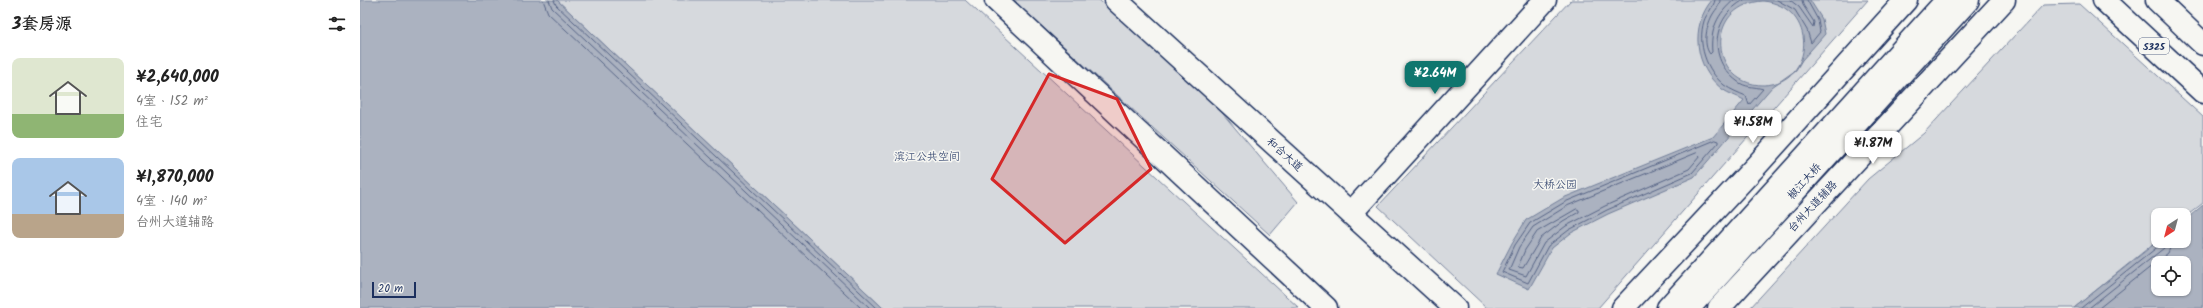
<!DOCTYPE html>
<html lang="zh">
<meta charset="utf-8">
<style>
:root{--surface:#fff;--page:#f2f2f2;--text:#222;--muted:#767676;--accent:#0f766e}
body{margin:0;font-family:Kalam,"LXGW WenKai TC",sans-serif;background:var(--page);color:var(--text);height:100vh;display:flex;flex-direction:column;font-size:15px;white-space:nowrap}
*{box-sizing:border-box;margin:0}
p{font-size:13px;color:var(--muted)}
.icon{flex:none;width:22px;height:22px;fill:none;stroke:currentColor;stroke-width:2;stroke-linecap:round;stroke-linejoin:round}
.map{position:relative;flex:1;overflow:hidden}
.details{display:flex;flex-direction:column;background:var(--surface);width:360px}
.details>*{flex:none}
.needle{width:26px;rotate:216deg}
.controls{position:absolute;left:1791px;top:208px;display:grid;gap:8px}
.controls a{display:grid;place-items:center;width:40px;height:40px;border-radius:8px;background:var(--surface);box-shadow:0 1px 3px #0004;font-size:20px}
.scale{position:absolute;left:12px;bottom:10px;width:44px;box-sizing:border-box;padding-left:4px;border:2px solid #1b2f5e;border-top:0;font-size:11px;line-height:14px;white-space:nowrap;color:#1b2f5e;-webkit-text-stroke:3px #f6f6f2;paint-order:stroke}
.price{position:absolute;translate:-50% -34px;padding:0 9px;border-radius:8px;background:#fff;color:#222;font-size:13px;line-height:26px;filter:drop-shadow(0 1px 2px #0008)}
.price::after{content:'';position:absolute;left:50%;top:24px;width:12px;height:9px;margin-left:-6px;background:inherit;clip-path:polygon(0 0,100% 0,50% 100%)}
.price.active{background:var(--accent);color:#fff}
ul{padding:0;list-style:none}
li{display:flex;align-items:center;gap:12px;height:100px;padding:0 12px}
li span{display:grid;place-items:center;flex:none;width:112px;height:80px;border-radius:8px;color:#555}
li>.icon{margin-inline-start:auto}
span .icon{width:48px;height:48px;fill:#fffc;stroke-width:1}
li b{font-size:17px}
h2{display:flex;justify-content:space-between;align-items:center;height:48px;padding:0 12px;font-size:17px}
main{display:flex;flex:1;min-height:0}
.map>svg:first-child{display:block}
.green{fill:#d6d9dd;stroke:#78849e}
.water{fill:#abb2c0;stroke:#717e99;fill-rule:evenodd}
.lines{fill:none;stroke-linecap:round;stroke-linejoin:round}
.shore{stroke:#556385;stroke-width:1}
.secondary-casing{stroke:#1b2f5e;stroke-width:25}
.primary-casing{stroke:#1b2f5e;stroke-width:25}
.secondary{stroke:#f6f6f2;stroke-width:22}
.primary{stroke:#f6f6f2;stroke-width:22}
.marked{fill:#d62828;fill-opacity:0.2;stroke:#d62828;stroke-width:3;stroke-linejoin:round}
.labels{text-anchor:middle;stroke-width:3;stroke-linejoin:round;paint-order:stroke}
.shield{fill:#f6f6f2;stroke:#5d6b8a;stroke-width:1}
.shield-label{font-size:10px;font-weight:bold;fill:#1b2f5e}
.street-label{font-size:11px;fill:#1b2f5e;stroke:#f6f6f2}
.park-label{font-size:11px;fill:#405177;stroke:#f6f6f2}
</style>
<main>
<section class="details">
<h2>3套房源<svg class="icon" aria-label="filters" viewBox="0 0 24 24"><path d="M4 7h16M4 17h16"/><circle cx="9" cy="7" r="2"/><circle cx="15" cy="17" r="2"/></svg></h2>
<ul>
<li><span style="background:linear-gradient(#dfe7d0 70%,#8fb573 0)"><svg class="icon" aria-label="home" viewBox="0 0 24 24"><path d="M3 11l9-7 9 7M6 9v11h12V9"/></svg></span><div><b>¥2,640,000</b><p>4室 · 152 m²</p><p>住宅</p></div></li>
<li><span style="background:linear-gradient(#a9c7e8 70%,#b9a48a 0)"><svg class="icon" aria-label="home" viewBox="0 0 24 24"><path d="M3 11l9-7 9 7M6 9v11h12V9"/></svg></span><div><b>¥1,870,000</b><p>4室 · 140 m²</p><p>台州大道辅路</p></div></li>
</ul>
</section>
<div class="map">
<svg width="1843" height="308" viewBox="0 0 1843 308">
<rect width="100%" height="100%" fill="#f6f6f2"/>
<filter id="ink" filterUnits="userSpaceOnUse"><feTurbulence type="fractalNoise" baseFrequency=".025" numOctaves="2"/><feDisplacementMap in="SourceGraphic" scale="8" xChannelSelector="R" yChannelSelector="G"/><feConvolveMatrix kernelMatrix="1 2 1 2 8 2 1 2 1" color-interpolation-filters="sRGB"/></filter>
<g filter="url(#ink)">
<path class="green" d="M197,0H605L939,308H523Z
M653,0H739L852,101L938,202L910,235Z
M1211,0H1508L1238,308H1127L1018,206Z
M1719,4L1843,117V203L1824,218V215H1798V240L1714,308H1390L1508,179L1564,133L1683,5Z"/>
<path class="water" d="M0,0H197L523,308H0Z
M1352,0H1450L1462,19L1465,34L1442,60L1436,70L1412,87L1334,177L1248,214L1211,233L1192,248L1169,289L1136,274L1152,243L1166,220L1203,198L1353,137L1384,100C1377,96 1369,94 1362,89C1334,67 1330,26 1352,0ZM1403,1C1458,6 1456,83 1404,85C1350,86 1343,5 1403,1Z
M1843,205V308H1714L1798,241H1824V221ZM1798,263H1824V289H1798Z"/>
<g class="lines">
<path class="shore" d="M183,0L188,13L501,308
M189,0L192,8L510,308
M194,0L196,5L517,308
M1355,0C1354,7 1346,14 1344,21C1337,44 1346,70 1364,85C1371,90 1379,93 1386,96L1389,105L1403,89C1394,86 1385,88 1377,81C1347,59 1352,17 1384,0
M1360,0C1360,6 1356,9 1353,14C1347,24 1342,44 1350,54L1352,52C1350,30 1357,14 1374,0
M1417,0L1435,10L1447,30L1451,43L1460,32L1458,20L1447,0
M1430,0L1439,7L1453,27L1454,22L1443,5L1442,0
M1355,140L1358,141V143L1332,173L1247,210L1209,230L1188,246L1168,283L1142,272L1155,245L1170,223L1205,202Z
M1337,153L1340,156L1329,169L1245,206L1206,226L1184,243L1166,276L1149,270L1159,247L1173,227L1207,206Z
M1217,209L1219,210V212L1203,221L1181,238L1163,268L1158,267L1165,250L1177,232Z
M1721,308L1800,245L1802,241
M1729,308L1804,248L1807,241
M1739,308L1808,253L1813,241"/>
<defs>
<path id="secondary" d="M991,213L1185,0
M1263,308L1396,166L1546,0
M1359,308L1644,0"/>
<path id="primary" d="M636,0L966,308
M756,0L1095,308
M1744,0L1843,92
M1797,0L1843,44
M1308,308L1587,0
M1329,308L1608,0"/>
</defs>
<use href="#secondary" class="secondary-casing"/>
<use href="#primary" class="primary-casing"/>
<use href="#secondary" class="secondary"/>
<use href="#primary" class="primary"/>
</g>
</g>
<path class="marked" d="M689,74L757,99L791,169L705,243L632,179Z"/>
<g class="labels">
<rect class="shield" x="1779" y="38" width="30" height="16" rx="3"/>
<g class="shield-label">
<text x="1794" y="50">S325</text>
</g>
<g class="street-label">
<text transform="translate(925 154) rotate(42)" y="4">和合大道</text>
<text transform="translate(1444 181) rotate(-48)" y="4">椒江大桥</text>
<text transform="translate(1452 206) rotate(-47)" y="4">台州大道辅路</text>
</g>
<g class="park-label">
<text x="567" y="160">滨江公共空间</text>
<text x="1195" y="188">大桥公园</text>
</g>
</g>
</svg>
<div class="controls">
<a><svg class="needle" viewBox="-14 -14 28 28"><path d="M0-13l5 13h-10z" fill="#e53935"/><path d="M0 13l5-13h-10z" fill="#767676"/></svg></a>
<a><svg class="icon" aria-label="locate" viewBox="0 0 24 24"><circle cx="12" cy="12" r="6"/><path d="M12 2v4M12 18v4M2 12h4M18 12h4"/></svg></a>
</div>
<div class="scale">20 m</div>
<b class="price active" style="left:1075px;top:95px">¥2.64M</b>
<b class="price" style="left:1393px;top:144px">¥1.58M</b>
<b class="price" style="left:1513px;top:165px">¥1.87M</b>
</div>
</main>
